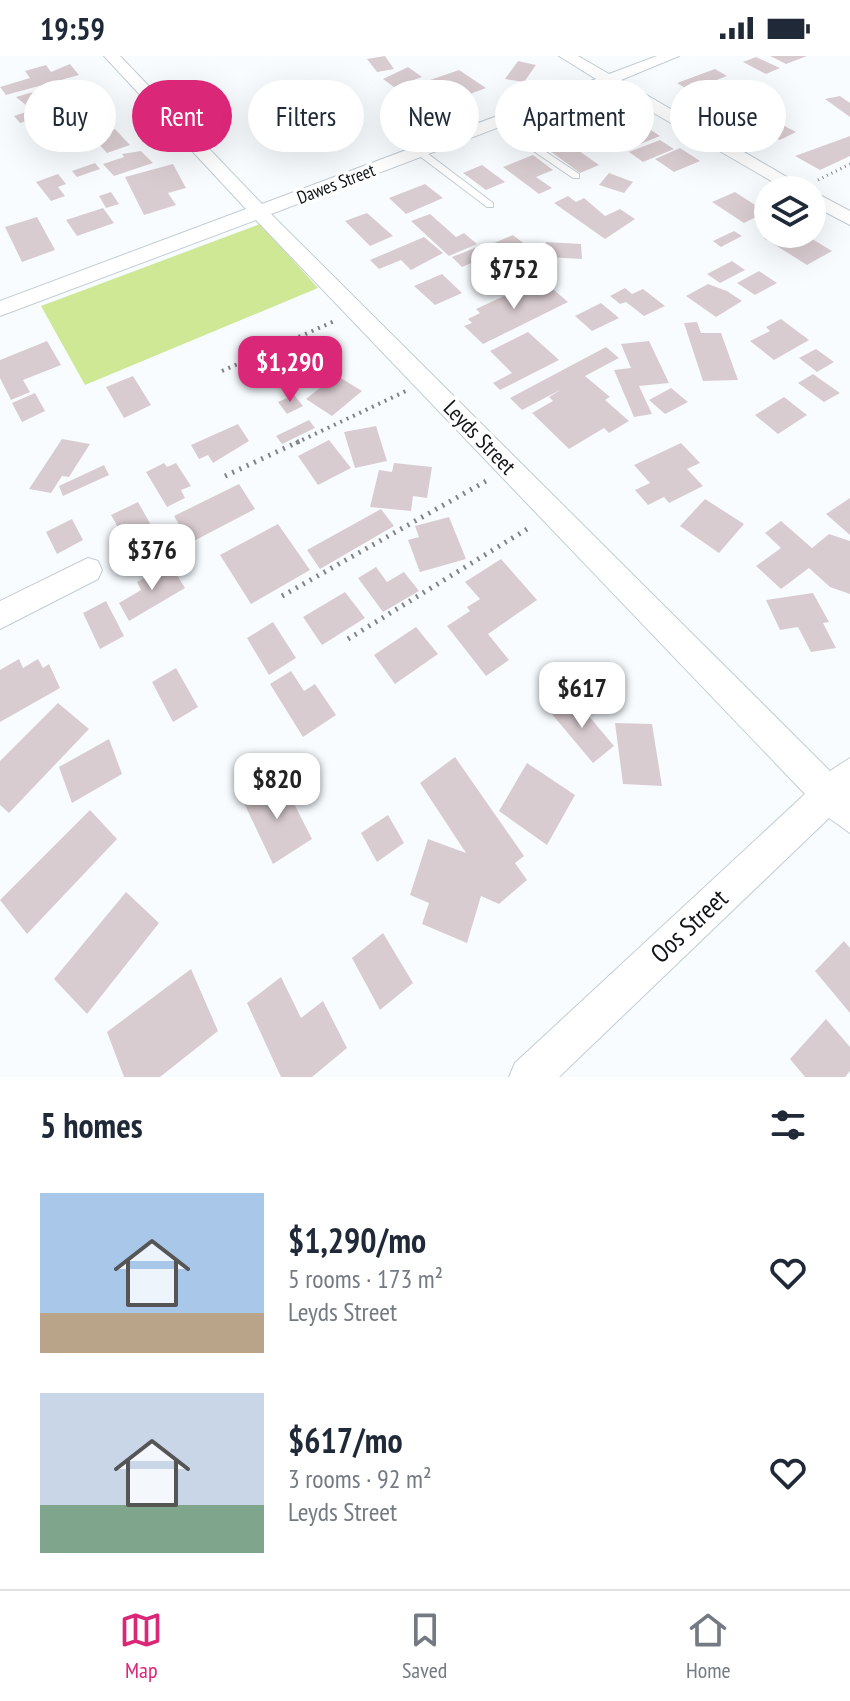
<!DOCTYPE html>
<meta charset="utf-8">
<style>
:root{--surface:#fff;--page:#f2f2f3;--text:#1f2937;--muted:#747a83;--line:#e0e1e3;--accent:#db2777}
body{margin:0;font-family:"PT Sans Narrow",sans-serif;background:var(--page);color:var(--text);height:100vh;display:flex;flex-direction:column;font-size:30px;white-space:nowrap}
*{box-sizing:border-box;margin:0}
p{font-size:26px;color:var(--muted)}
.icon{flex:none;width:44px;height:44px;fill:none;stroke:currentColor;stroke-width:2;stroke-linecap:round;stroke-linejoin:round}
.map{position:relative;height:1021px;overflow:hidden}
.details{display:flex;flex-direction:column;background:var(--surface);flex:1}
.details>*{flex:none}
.banner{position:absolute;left:24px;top:24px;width:802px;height:72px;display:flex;gap:16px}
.fabs{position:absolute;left:754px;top:120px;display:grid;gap:16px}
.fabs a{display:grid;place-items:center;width:72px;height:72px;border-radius:50%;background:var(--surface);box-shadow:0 8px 32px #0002;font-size:40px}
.price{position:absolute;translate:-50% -68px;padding:0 18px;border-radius:16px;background:#fff;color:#222;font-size:26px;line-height:52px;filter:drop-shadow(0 2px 4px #0008)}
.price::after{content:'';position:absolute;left:50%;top:48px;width:24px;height:18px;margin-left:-12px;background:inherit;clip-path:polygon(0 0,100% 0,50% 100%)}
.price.on{background:var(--accent);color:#fff}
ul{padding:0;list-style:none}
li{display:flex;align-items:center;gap:24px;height:200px;padding:0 40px}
li span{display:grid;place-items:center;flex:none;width:224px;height:160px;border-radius:0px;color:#555}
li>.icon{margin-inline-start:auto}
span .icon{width:96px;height:96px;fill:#fffc;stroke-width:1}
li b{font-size:34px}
h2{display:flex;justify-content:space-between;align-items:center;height:96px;padding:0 40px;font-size:34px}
.chip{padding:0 28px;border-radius:36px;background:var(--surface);box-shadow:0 8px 32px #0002;font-size:28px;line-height:72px}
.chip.on{background:var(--accent);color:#fff}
.status{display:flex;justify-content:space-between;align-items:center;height:56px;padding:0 40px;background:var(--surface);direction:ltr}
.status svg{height:22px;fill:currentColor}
.menu{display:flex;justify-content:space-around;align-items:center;height:112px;border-top:2px solid var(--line);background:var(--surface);font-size:22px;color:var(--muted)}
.menu a{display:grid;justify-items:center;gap:4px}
.menu .on{color:var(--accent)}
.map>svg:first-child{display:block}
.green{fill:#cfe896}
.building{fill:#d9ccd0}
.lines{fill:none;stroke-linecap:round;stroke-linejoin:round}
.service-casing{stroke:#c3cdd4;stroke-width:2}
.minor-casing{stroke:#c3cdd4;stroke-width:2}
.path-far2{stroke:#808487;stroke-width:3;stroke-dasharray:1 4;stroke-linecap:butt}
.path-far1{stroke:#808487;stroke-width:4;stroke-dasharray:2 5;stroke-linecap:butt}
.path{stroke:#808487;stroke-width:5;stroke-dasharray:2 6;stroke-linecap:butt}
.service{fill:#fff;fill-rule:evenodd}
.minor{fill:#fff;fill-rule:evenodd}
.labels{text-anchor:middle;stroke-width:7;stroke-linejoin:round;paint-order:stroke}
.far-street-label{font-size:18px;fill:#0f1315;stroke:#fff}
.street-label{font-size:22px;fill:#0f1315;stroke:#fff}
.near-street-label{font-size:26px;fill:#0f1315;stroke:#fff}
</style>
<div class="status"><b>19:59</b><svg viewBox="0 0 49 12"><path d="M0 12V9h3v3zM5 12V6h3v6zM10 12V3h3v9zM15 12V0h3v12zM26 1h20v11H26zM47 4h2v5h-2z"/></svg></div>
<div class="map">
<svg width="850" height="1021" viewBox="0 0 850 1021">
<rect width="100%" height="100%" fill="#f8fcff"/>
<path class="green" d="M260,168L318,232L85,329L41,250Z"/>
<path class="building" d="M385,0L394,13L377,16L367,3Z
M770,0H807L786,8Z
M756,1L780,12L766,18L743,6Z
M518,5L536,9L524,26L505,23Z
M70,8L79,19L6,39L0,31L30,22L25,15L46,9L51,16Z
M408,11L422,21L394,31L383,23Z
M715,13L727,20L706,28L721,37L704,43L677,27Z
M459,14L486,32L462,41L450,33L455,31L448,26L438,29L430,24Z
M75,24L83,33L48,43L58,55L20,67L14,60L32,54L16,41Z
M417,28L429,37L436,34L446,41L423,49L401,33Z
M339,29L350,38L314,49L303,40Z
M751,33L772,38L769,44L773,45L762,65L730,58L743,37L748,39Z
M840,40L850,47V61L825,43Z
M607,46L630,60L605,70L583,55Z
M94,50L109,60L91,65L97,72L68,81L54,62Z
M307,62L335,82L324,87L297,66Z
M771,63L796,76L780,84L755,71Z
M591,66L623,87L610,92L598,84L584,89L565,76Z
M645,70L660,80L638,89L623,79Z
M115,73L130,89L107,97L98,87L86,91L80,84Z
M850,80V100L820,114L795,100Z
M660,84L674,93L643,106L629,96Z
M565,85L599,109L580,117L546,92Z
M680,92L700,105L674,116L655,103Z
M141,95L153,107L114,120L103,108L124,101L122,98Z
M533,99L553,114L536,121L552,132L539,138L503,111Z
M95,107L100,113L77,121L72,115Z
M173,108L186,132L168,137L176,149L144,159L125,121Z
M482,109L505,126L486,134L463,117Z
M609,117L633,126L624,137L599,129Z
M58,118L66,128L58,131L65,140L51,145L36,126Z
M425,128L443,142L406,158L389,142Z
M111,136L119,148L106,152L99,140Z
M735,136L766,156L744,167L712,146Z
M568,140L576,146L584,142L605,160L620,153L635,163L605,183L554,147Z
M103,152L114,167L77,180L66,164Z
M367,157L393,180L370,190L345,165Z
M430,158L456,181L464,177L477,188L449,200L411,165Z
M37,161L55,194L22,206L5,171Z
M734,175L742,180L721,191L713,185Z
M772,178H804L832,195L807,209L764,182Z
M513,179L527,190L494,205L480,193Z
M424,181L443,197L411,214L401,204L379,213L370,204Z
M546,186L581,188L582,203L546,201Z
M475,192L485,201L462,211L452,201Z
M732,205L745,214L720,227L707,218Z
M759,215L777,227L755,239L737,227Z
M442,218L462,237L435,249L414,230Z
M541,223L568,246L483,288L464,270L472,267L468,263L480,257L476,253Z
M708,228L727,235L742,245L716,261L686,240Z
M625,232L632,238L643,233L665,250L644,260L626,246L620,248L610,240Z
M601,247L619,262L592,275L575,260Z
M781,263L809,284L774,304L750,285L770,275L766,271Z
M697,266L701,277H721L738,324L703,325L684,267Z
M528,276L559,304L500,334L493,327L512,317L490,295Z
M47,285L61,309L23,324L30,336L11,344L0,322V304Z
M649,285L669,327L639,330L652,358L634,361L614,314L631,312L621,288Z
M314,286L335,311L305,324L292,306L252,324L242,311L286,291L297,304L292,295Z
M606,291L619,302L585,320L610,341L605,344L629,365L609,377L604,372L569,393L532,357L553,345L549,341L562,333L522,354L510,342Z
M816,293L834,306L817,316L799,302Z
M813,318L840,337L824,346L798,327Z
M336,319L362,335L332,360L306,343Z
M133,320L151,349L124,362L106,331Z
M671,332L688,346L665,358L649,344Z
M35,337L45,355L22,366L12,347Z
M294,339L303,350L287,358L278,346Z
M784,341L807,359L778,378L755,359Z
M309,364L315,372L282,388L276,380Z
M238,368L249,385L213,407L208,399L199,403L191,389Z
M376,370L387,405L355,412L344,376Z
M62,383L90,388L69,421L62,420L51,437L29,433Z
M329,384L351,412L318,429L298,400Z
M681,387L700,407L687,413L703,430L669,447L664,441L648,449L635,434L650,427L634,409Z
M164,407L167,411L176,407L191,430L181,434L185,442L167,451L146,416Z
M394,407L432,411L427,442L413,440L411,455L370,451L379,414L392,416Z
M104,409L109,419L63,440L59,430Z
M239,428L255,453L190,487L174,460Z
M850,442V479L826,458Z
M705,443L744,468L719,497L680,470Z
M138,446L152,471L126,485L111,459Z
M381,453L394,470L320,513L307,494Z
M449,461L466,503L420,516L408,484L419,481L415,470Z
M72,463L83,484L57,498L46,476Z
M781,465L812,492L829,478L850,485V538L830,531L809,512L781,533L756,510L781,492L765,477Z
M278,468L310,514L251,548L220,499Z
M501,503L537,544L488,578L509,604L486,620L447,570L470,555L467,551L480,543L465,526Z
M170,508L185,532L129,565L119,547L141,534L137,526Z
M376,511L387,526L404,516L419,535L383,556L358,522Z
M345,536L365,562L322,589L303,561Z
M813,537L829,566L823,567L836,592L811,596L798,571L780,574L766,544Z
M106,545L124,580L100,593L83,557Z
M273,566L296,602L269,619L247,582Z
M416,571L438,598L395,628L374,599Z
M19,603L23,612L38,603L43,612L49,608L60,632L0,666V614Z
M176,612L198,651L173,666L152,626Z
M291,615L304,635L315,628L336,659L303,681L270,628Z
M572,640L614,690L593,707L551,657Z
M58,647L89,673L9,757L0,749V705Z
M615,667L652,668L662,730L623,728Z
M109,683L122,718L72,747L59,711Z
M455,701L524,800L515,807L527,824L499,848L481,840L467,887L422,868L429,847L410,839L428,783L466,797L420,727Z
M527,707L575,739L547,789L499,755Z
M281,722L312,783L273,808L243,745Z
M90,754L117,783L27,878L0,844Z
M388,759L404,787L377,806L361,777Z
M126,836L159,867L87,958L54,923Z
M383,877L413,927L380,954L352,902Z
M844,885L850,892V957L815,915Z
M191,913L218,975L160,1021H124L107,976Z
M281,921L301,962L323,945L347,992L312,1021H281L247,947Z
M826,963L850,991V1015L845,1021H805L790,1003Z"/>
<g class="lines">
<defs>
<path id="service" d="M497,63L579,118V122H573L494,68L493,66Z
M417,94H423L493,147V151H487L417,98Z"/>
<path id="minor" d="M104,0H120L262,148L596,23L559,0H578L609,18L657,0H679L621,24L809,134H787L607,30L271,158L830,715L850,702V777L829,762L559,1021H509L515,1007L805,738L256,164L0,260V245L246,153Z
M812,135L850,155V169L812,149Z
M88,502L98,505L102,514L98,523L0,573V545Z"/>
</defs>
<use href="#service" class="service-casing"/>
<use href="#minor" class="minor-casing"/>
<path class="path-far2" d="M818,124L850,108"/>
<path class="path-far1" d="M222,315L337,264
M296,387L406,335"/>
<path class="path" d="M225,420L300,385
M282,540L488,424
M348,583L532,470"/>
<use href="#service" class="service"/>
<use href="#minor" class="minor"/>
</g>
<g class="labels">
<g class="far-street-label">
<text transform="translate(336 128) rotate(-21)" y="6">Dawes Street</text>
</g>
<g class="street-label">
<text transform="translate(480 381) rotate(46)" y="8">Leyds Street</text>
</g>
<g class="near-street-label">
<text transform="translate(689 870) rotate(-43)" y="9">Oos Street</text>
</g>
</g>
</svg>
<div class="fabs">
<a><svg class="icon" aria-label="layers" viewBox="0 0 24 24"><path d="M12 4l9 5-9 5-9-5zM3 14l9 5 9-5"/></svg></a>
</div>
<b class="price" style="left:514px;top:255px">$752</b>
<b class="price on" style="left:290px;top:348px">$1,290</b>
<b class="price" style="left:152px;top:536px">$376</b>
<b class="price" style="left:582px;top:674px">$617</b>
<b class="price" style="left:277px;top:765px">$820</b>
<div class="banner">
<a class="chip">Buy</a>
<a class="chip on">Rent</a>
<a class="chip">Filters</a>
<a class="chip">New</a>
<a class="chip">Apartment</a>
<a class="chip">House</a>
</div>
</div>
<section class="details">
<h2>5 homes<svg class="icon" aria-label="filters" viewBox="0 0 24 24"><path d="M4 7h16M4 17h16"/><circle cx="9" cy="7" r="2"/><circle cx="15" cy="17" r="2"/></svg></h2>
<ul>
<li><span style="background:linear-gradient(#a9c7e8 75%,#b9a48a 0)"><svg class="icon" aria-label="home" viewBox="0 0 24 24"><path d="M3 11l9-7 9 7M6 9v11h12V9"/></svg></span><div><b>$1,290/mo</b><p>5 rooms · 173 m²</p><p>Leyds Street</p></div><svg class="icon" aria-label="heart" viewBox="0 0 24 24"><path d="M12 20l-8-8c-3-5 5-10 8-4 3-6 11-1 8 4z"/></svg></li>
<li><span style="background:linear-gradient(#c9d6e8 70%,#7fa58c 0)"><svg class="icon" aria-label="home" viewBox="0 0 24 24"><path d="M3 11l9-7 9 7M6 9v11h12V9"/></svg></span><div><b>$617/mo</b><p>3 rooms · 92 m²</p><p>Leyds Street</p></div><svg class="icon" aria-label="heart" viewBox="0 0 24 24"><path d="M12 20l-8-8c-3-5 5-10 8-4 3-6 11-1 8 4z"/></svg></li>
</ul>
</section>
<nav class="menu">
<a class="on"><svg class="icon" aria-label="map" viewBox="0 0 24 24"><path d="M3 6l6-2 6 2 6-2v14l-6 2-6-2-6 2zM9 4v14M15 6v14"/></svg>Map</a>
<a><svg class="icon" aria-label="saved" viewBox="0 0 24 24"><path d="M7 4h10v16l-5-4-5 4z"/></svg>Saved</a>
<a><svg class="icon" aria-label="home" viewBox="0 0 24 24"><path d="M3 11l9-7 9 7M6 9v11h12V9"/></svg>Home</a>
</nav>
